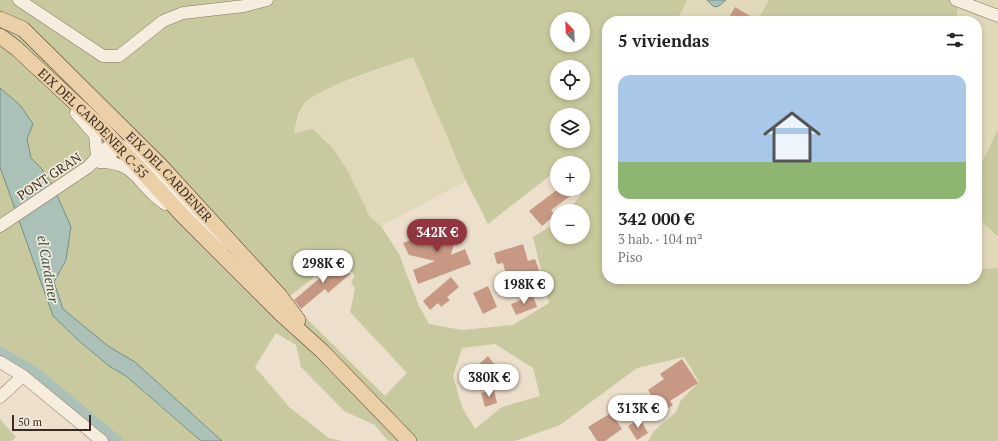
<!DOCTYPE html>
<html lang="es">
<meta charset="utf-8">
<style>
:root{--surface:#fff;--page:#f2f2f2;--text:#222;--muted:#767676;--accent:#92353f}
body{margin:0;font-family:"PT Serif",serif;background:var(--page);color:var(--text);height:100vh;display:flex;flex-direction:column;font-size:15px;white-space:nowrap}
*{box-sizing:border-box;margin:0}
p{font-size:13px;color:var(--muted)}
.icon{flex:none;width:22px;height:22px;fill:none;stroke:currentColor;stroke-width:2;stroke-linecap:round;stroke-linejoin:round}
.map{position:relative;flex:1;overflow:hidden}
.details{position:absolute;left:602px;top:16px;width:380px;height:268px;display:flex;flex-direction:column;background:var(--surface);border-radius:16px;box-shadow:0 2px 6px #0003}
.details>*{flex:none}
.needle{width:26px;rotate:337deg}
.fabs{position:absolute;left:550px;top:12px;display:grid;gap:8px}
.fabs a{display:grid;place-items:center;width:40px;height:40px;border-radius:50%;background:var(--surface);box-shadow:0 2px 6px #0003;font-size:20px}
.scale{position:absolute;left:12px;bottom:10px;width:79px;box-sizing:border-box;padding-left:4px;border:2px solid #392b22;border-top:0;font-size:11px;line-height:14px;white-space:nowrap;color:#392b22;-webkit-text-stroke:3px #f4eada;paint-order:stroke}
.price{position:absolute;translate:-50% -34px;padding:0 9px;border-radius:14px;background:#fff;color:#222;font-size:13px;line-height:26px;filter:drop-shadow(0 1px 2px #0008)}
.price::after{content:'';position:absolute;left:50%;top:24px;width:12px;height:9px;margin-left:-6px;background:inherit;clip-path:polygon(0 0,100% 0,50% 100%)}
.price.active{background:var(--accent);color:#fff}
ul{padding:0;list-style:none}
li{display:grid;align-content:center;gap:8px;height:212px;padding:0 16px}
li span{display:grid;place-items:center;height:124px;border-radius:12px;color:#555}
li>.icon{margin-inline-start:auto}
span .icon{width:72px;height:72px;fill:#fffc;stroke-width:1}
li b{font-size:17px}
h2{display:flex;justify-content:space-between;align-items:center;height:48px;padding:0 16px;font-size:17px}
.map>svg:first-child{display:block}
.farmland{fill:#e1d7b9}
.green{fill:#c9c99f;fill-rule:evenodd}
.water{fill:#abc1b8;stroke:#728f85}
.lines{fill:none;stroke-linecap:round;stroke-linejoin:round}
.canal{stroke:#abc1b8;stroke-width:11}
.building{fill:#c79984}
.minor-casing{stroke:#877160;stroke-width:13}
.major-casing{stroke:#564034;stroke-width:16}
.minor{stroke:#f7edde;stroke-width:12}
.major{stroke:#ebcfa7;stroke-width:15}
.labels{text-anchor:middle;stroke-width:3.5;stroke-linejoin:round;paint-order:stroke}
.street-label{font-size:13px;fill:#392b22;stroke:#f4eada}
.water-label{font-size:14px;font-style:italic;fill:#335852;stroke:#f4eada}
</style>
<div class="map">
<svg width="998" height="441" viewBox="0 0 998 441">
<rect width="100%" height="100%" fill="#ecdfcb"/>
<path class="farmland" d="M687,0H769L757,21H677Z
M967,0H998V12Z
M958,8L998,23V129L977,173V21H956Z
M413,57L466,181L381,226L370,217L348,171L333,148L320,134L294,133L302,105L311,97L331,87Z
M977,217L998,237V268L977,269Z"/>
<path class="green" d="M0,0H687L677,21H607V279H977V269L998,268V441H648L655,430L676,412L681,400L699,382L684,357L637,368L560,425L515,441H388L375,425L344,411L301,367L296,345L276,333L255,367L289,407L329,438L342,441H222L135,362L108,346L63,309L54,282L66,260L71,227L53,186L41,168L31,158L20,105L0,88ZM557,19H583V45H557ZM413,57L466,181L488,224L557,170V163H583V189H578L581,195L568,211H583V237H557V222L533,237L549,303L513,325L462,330L429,324L419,306L399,254L381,226L370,217L348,171L333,148L313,129L294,133C296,124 298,111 304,104C318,87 389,66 413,57ZM557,67H583V93H557ZM557,115H583V141H557ZM341,256L355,276L351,282L355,289L350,312L407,373L385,396L308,320L290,296ZM495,344L533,368L540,396L502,407L475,429L462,407L453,376L462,348Z
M769,0H967L998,12V23L958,8L956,21H757Z
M998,129V237L977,217V173Z
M0,166L53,316L78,340L109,366L126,376L201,441H112L44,384L0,356Z
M0,419L16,437L12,441H0Z"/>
<path class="water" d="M707,0H726L719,6L714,7Z
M0,88L20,105L33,124L27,139L31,158L41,168L53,186L71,227L66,260L54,282L63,309L108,346L135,362L222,441H201L126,376L109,366L78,340L53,316L0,167Z"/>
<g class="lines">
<path class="canal" d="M0,352L37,374L117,441"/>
</g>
<path class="building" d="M735,7L759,21H727Z
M558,189H580L551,210L555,215L542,226L529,211Z
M459,222L451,255L465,249L471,264L418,284L413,270L435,261L409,255L403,243Z
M523,244L528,261L535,259L540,273L508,282L503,263L497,264L494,253Z
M340,261L350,274L328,293L325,289L301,309L294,300Z
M451,277L459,287L447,297L450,300L441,307L438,303L430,310L423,301Z
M488,286L497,307L483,314L473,293Z
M533,295L537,307L516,315L511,304Z
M488,356L495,365L475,383L467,375Z
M682,359L698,383L670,401L673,405L662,412L648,390L664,379L660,374Z
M494,390L497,403L485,407L481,393Z
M611,413L622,429L605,441H597L588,427Z
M640,419L648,433L637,440L628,426Z"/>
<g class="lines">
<defs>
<path id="minor" d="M19,0L103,56H119L163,21L183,13L244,6L267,0
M956,0L998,16
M76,113L95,135L97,157
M99,162C139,162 137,186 165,204
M103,162L112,153L116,142
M0,226L88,167C97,159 102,146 116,145C137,143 187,210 204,226C212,234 219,239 229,244
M0,362L23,376L102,441
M0,397L23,376"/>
<g id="major">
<path id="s1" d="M0,19L23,29L161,166L280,296L298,320"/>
<path id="s2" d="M0,36L16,48L101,127L183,216L280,313L322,351L409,441"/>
</g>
</defs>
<use href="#minor" class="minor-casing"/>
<use href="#major" class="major-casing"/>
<use href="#minor" class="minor"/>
<use href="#major" class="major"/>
</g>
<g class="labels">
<g class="street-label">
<text dy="5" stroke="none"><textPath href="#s2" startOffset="128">EIX DEL CARDENER C-55</textPath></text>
<text transform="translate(49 176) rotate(-34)" y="5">PONT GRAN</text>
<text dy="5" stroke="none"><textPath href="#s1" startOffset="233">EIX DEL CARDENER</textPath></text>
</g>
<g class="water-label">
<text transform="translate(48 269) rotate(80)" y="5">el Cardener</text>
</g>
</g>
</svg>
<div class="fabs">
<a><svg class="needle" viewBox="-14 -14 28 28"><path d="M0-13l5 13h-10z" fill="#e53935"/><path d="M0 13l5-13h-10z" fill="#767676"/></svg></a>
<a><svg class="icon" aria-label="locate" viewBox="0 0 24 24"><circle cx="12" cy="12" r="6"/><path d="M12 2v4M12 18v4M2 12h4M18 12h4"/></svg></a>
<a><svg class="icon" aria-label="layers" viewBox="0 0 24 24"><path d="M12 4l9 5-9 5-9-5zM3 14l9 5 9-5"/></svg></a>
<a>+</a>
<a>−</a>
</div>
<div class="scale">50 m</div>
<b class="price active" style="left:437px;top:253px">342K €</b>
<b class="price" style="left:323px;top:284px">298K €</b>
<b class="price" style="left:524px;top:305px">198K €</b>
<b class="price" style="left:489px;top:398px">380K €</b>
<b class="price" style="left:638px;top:429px">313K €</b>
<section class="details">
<h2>5 viviendas<svg class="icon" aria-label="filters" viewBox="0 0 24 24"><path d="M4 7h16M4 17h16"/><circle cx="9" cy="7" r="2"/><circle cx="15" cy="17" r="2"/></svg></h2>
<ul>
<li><span style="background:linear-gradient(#a9c7e8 70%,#8fb573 0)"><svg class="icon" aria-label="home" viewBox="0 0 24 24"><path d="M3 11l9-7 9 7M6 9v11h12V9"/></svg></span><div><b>342 000 €</b><p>3 hab. · 104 m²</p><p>Piso</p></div></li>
</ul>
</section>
</div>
